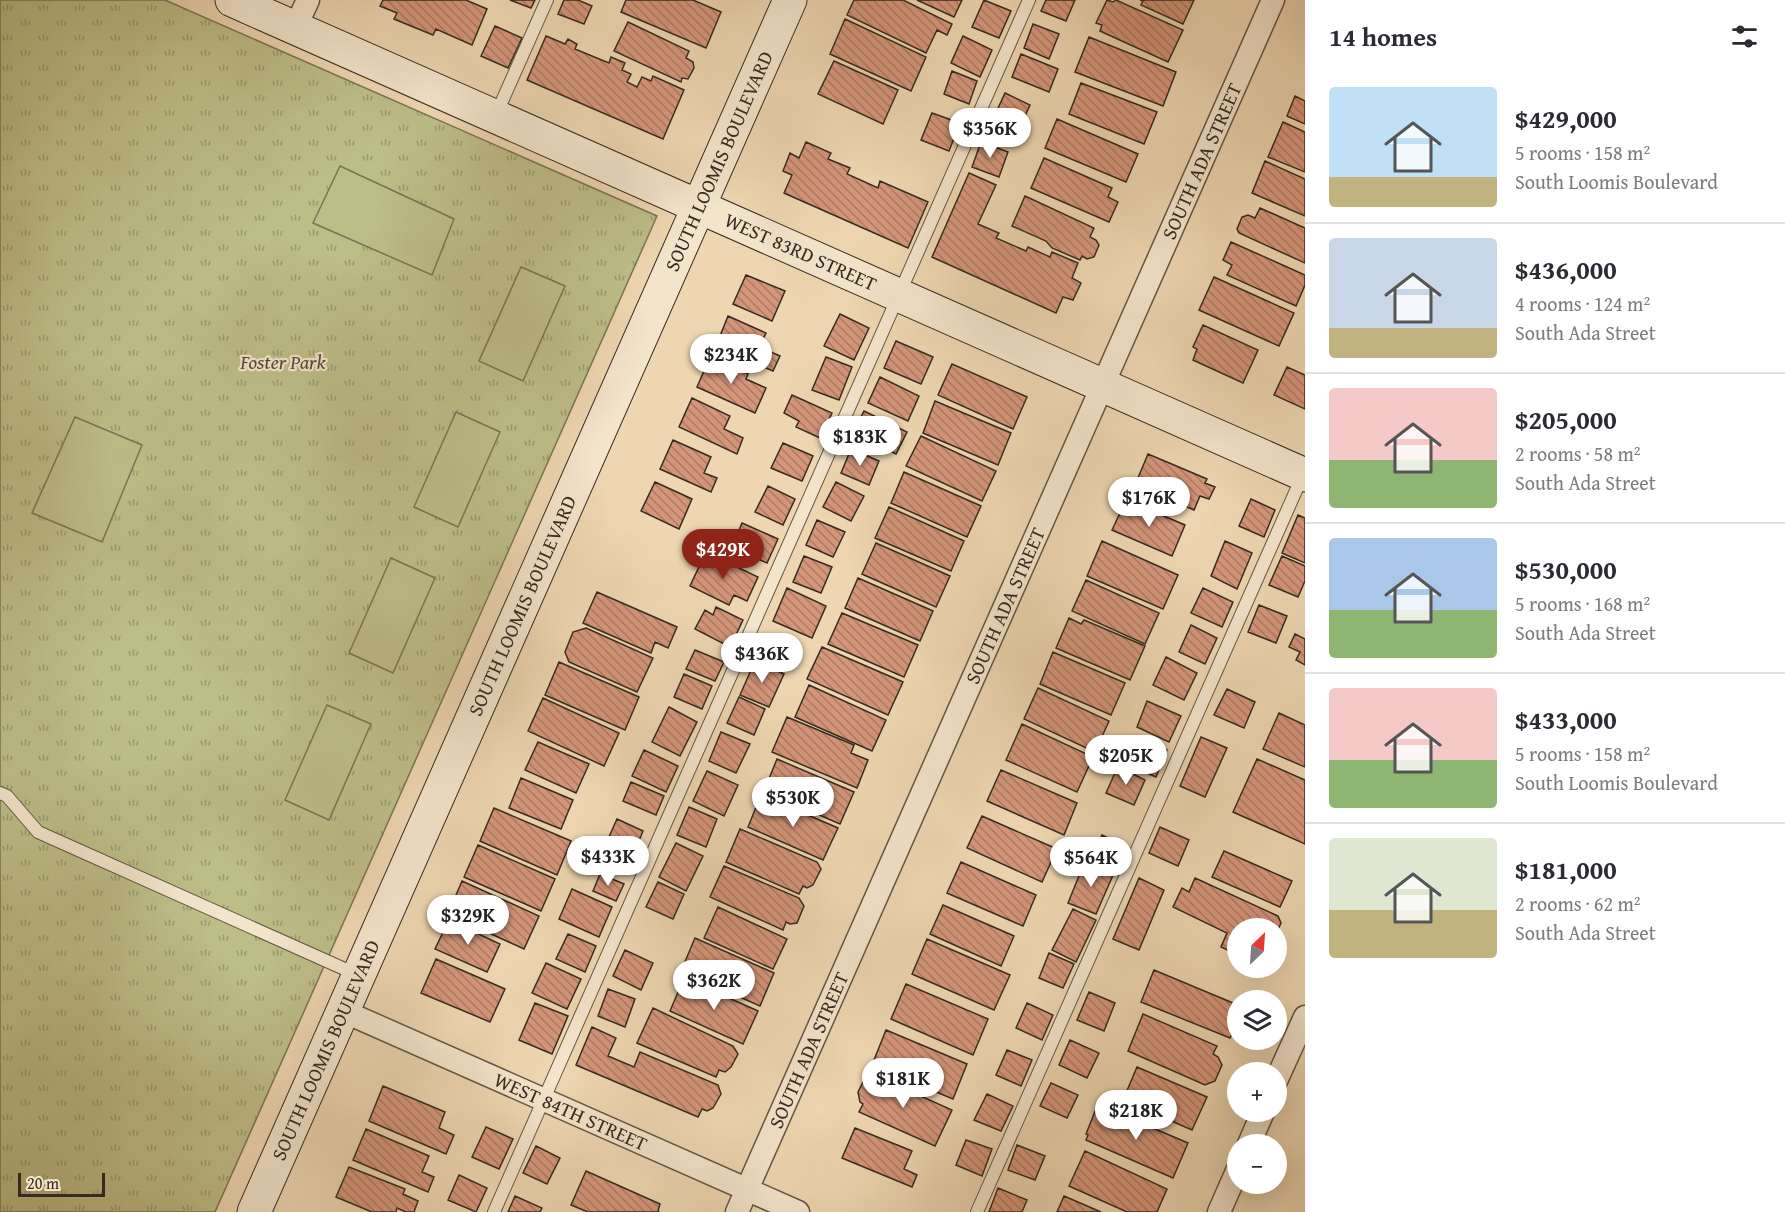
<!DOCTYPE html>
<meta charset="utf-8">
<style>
:root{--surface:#fff;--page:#f2f2f3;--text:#2b2b33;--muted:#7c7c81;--line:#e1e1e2;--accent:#8f2418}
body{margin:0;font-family:"Gentium Book Plus",serif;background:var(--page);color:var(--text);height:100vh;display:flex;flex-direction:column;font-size:22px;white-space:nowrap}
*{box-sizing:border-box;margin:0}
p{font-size:20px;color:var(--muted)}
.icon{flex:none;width:33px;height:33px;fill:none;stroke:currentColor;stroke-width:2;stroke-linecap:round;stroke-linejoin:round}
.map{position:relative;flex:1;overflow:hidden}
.sheet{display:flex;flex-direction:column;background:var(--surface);width:480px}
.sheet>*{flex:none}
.needle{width:39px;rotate:25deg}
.controls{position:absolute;left:1227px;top:918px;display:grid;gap:12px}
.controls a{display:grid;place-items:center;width:60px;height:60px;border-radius:50%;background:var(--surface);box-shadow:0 6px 24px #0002;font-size:30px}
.scale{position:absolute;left:18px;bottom:15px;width:87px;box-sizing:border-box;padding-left:6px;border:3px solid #352b21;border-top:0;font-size:16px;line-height:21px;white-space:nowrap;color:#352b21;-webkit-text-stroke:4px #f3e4cc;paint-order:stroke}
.price{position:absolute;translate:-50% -51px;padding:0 14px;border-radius:21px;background:#fff;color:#222;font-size:20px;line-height:39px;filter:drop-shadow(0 2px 3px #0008)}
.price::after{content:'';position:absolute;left:50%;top:36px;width:18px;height:14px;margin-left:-9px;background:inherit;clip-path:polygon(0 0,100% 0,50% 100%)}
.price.on{background:var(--accent);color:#fff}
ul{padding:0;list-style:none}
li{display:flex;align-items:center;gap:18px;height:150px;padding:0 24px}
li+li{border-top:2px solid var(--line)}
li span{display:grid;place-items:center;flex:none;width:168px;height:120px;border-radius:6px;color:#555}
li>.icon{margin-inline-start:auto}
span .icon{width:72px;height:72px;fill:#fffc;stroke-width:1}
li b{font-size:26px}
h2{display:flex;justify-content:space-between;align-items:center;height:72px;padding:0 24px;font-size:26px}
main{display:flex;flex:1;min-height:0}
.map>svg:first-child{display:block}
.grass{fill:url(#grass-tufts);stroke:#797454;stroke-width:1.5}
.garden{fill:#bdbd88;stroke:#797454;stroke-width:1.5}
.building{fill:url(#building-back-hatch);stroke:#352b21;stroke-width:1.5}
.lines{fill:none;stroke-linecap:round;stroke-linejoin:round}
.lane-casing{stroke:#635645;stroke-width:14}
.street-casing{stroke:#635645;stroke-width:25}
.secondary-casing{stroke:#352b21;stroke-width:35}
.lane{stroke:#f3e4cc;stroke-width:12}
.street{stroke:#f3e4cc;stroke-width:22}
.secondary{stroke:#f3e4cc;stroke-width:33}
.labels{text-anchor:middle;stroke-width:4.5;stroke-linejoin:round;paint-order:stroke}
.street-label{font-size:20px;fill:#352b21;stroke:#f3e4cc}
.park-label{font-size:20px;font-style:italic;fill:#504836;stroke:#f3e4cc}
</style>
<main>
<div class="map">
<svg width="1305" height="1212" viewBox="0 0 1305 1212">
<defs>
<pattern id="grass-tufts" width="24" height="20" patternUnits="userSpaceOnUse" patternTransform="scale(1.5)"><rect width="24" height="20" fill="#bdbd88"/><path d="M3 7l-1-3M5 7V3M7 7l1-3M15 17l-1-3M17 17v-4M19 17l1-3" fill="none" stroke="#9a9a6f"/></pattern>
<pattern id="building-back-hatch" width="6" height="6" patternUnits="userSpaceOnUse" patternTransform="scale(1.5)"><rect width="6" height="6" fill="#d5957a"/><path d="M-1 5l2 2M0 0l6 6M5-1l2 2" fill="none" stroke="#ae7a64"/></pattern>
</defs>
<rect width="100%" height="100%" fill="#edd6b1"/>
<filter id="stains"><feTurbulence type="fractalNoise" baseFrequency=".00333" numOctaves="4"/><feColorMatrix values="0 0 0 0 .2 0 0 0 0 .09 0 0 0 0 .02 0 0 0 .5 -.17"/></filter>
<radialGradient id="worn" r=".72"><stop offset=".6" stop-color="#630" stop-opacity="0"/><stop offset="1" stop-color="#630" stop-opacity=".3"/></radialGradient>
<path class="grass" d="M0,0H165L657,216L215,1212H0Z"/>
<path class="garden" d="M340,166L454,219L432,275L313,223Z
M521,267L565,286L523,381L479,361Z
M456,412L500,432L458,527L414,507Z
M75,417L142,445L102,542L32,513Z
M391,558L435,578L393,673L349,653Z
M327,705L371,724L329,820L285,800Z"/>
<path class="building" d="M383,0H466L487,9L472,45L436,29L433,35L394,19L397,13L380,6Z
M510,0H535L531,8Z
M564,0H578L592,6L584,24L558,14Z
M626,0H693L721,12L706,48L621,12Z
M854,0H903L952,24L947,35L937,30L926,53L847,15Z
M917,0H962L954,17Z
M984,0L1011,11L999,38L972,27Z
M1046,0H1075L1066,21L1041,11Z
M1107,0L1113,2L1116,0L1183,30L1168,62L1100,31L1102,25L1096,23Z
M1140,0H1194L1183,24L1141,5L1143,1Z
M845,19L926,57L911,91L830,54Z
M628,22L689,51L686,58L693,62L694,68L688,79L682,78L681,82L614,51Z
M1033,24L1059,34L1049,59L1024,48Z
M495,26L522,38L508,68L481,56Z
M546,36L565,44L568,39L577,44L575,49L609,63L611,57L625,63L622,70L631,74L627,82L637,87L642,77L651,81L653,76L684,90L663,139L527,80Z
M963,36L992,50L980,77L951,63Z
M1089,37L1176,72L1163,106L1075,72Z
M1021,54L1058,69L1049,92L1012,77Z
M834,61L898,90L883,124L818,94Z
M952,71L977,81L969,104L944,94Z
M1081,83L1157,112L1144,144L1069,114Z
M1005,93L1030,105L1014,140L989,128Z
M1295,96L1305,101V124L1287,116Z
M932,113L960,123L949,151L921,140Z
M1057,119L1138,154L1126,182L1045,148Z
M1283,122L1305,132V172L1268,157Z
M806,142L831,153L828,159L850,168L847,174L878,188L880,181L928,202L908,248L784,193L792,175L783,171L790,153L799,158Z
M981,142L1008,152L999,177L972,167Z
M1044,158L1112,188L1108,197L1118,202L1109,222L1031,188Z
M1265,161L1305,179V216L1252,193Z
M969,173L996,185L978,224L999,233L996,238L1026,251L1028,247L1050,257L1052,252L1078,263L1072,278L1081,283L1073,300L1063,297L1056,313L932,257Z
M1025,196L1094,228L1090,237L1096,240L1099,245L1094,257L1087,259L1082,256L1080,260L1052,248L1046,241L1012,226Z
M1260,208L1305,228V263L1239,233L1237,229L1242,217L1248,215L1255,218Z
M1231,242L1305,275V285L1296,306L1227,275L1232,265L1223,260Z
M746,275L785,291L772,321L733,304Z
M1214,277L1294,313L1279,346L1199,310Z
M840,314L869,328L854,360L824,346Z
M728,316L766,333L759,347L780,356L773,371L716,346Z
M1203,325L1258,350L1243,383L1193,360L1197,349L1193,347Z
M896,341L933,357L921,384L884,368Z
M710,357L748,374L746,379L766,388L755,413L697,387Z
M826,357L852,367L839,400L812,390Z
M952,364L1027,397L1013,429L938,395Z
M1287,367L1305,375V409L1274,395Z
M880,377L919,396L908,421L868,403Z
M792,395L832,413L820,438L796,427L799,421L784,413Z
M692,398L730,416L724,429L743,438L737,454L679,427Z
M935,401L1011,433L998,465L923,433Z
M864,411L907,432L896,454L853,433Z
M921,436L996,471L982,501L906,466Z
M673,440L711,457L704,473L717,478L711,492L660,469Z
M783,443L813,456L802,481L771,468Z
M851,449L879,461L869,485L841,473Z
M1148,454L1207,479L1205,483L1215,487L1209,499L1200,496L1194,510L1135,485Z
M904,472L981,506L967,537L891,503Z
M655,482L692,499L679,529L641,511Z
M836,482L864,496L851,521L823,507Z
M768,486L795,499L783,525L755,512Z
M1251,499L1275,510L1264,537L1239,526Z
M1126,500L1185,525L1172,556L1112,530Z
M889,507L964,541L951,571L875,538Z
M1298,515L1305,518V563L1282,553Z
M817,520L845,532L833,557L806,545Z
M742,523L778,539L767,563L732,547Z
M1102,541L1178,575L1163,609L1087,576Z
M1225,541L1252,553L1237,589L1211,576Z
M876,543L950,576L936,607L862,574Z
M706,552L758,577L747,601L734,595L729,605L690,586Z
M804,556L832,567L821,593L793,582Z
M1282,556L1305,566V581L1298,597L1269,585Z
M858,578L933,611L920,641L845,608Z
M1086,580L1159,613L1145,644L1072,611Z
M787,588L826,606L812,638L773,621Z
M1203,588L1233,602L1222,627L1191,613Z
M597,592L677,627L668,648L655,642L651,653L583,623Z
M1259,605L1287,616L1276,643L1248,632Z
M716,607L743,620L730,647L695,629L705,610L713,615Z
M842,613L918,645L904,677L828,644Z
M1069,618L1081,624L1084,620L1145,646L1130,680L1056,648Z
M1191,625L1217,638L1205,664L1179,652Z
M586,628L653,658L637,692L569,662L565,652L573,632Z
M1295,634L1305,639V665L1296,660L1300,652L1289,647Z
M822,647L903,682L888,715L807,679Z
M695,650L724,662L715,681L686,669Z
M1053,652L1125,683L1111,715L1040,684Z
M1166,657L1197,673L1184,700L1153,685Z
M755,661L784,674L769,707L740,695Z
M559,662L639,697L625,730L545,695Z
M684,674L712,686L702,709L674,697Z
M809,685L886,720L872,751L795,717Z
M1038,688L1109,721L1095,752L1024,719Z
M1227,689L1255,702L1244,728L1214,715Z
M739,697L765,709L754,735L727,723Z
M543,698L619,733L604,766L528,731Z
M1147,701L1181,716L1169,742L1137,727Z
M669,707L697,722L680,756L652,742Z
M1279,713L1305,725V767L1263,749Z
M787,717L854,745L851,753L868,760L857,788L772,752Z
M1022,724L1093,757L1077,792L1006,760Z
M721,732L750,744L736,773L709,761Z
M1201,737L1227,748L1205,797L1180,786Z
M1141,739L1167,750L1156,777L1130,766Z
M538,742L589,764L576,793L525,770Z
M644,750L678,766L666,792L632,776Z
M777,759L854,792L840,824L764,791Z
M1257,759L1305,780V844L1233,812Z
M1118,766L1145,780L1134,805L1106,793Z
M1001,770L1077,803L1064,835L987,801Z
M707,771L738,785L724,816L693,801Z
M521,778L573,800L561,829L509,808Z
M631,782L664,796L656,815L623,801Z
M761,795L838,828L823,860L748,827Z
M689,807L717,819L706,847L677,835Z
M494,808L571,841L557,875L480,841Z
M982,816L1057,849L1042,882L967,848Z
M617,819L643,831L635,851L608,839Z
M1160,827L1189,840L1178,866L1149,853Z
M740,829L817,862L821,869L813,885L807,888L803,886L799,894L726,862Z
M1102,835L1129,848L1118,874L1090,860Z
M676,843L703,856L686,891L659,877Z
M478,845L555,879L541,911L464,877Z
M1224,851L1292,881L1280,907L1212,877Z
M1085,861L1114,873L1096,914L1068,903Z
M961,862L1036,895L1023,926L947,893Z
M724,866L799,898L804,906L797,923L790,924L786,922L783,930L710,897Z
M600,874L624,884L616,901L593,891Z
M1139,878L1164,890L1139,950L1113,939Z
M1195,878L1278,916L1281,923L1276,934V928H1238V955L1221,947L1227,933L1173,907L1182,888L1189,892Z
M462,881L539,916L524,949L448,914Z
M658,882L684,894L673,919L646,907Z
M572,889L612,907L599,937L559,919Z
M943,905L1014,936L1001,966L930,934Z
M718,907L787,939L773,969L704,938Z
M1073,909L1096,920L1076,962L1052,950Z
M449,920L500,944L487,972L435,949Z
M568,934L596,946L585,972L556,959Z
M695,938L774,973L760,1006L681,971Z
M927,939L1010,975L994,1010L912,974Z
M625,950L653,963L641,990L613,976Z
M1049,953L1074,964L1063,988L1039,978Z
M436,959L505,989L490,1022L421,993Z
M546,963L581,979L567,1009L532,993Z
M1154,970L1233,1003L1228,1015L1238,1020L1230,1038L1141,1002Z
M684,978L758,1011L743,1044L670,1011Z
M906,984L988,1019L973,1055L891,1019Z
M608,989L635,999L625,1027L598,1016Z
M1089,992L1115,1003L1104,1031L1077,1020Z
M535,1003L568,1016L552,1054L519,1040Z
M1027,1003L1053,1015L1042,1040L1016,1028Z
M653,1008L733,1046L738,1054L731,1067L725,1072L719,1070L716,1077L637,1043Z
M1143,1014L1217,1046L1213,1054L1218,1057L1222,1065L1215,1081L1205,1085L1128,1051Z
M592,1027L616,1038L608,1056L634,1067L640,1052L718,1085L721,1094L713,1108L707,1111L702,1109L698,1117L576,1065Z
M886,1030L967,1064L953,1099L872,1065Z
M1070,1040L1099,1053L1087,1078L1059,1065Z
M1007,1050L1032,1060L1021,1086L996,1075Z
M1137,1067L1207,1097L1192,1130L1123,1100Z
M874,1075L952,1110L935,1146L859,1112L863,1104L860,1102L858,1092L865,1078Z
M1051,1083L1078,1095L1067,1118L1040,1106Z
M383,1086L445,1112L439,1128L454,1135L446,1154L369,1121Z
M987,1094L1013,1106L1001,1131L974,1120Z
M1101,1106L1188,1143L1173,1178L1086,1140L1088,1135L1086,1134L1096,1109L1100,1111Z
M486,1127L513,1139L499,1169L472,1157Z
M855,1128L912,1151L904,1169L917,1175L912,1187L842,1158Z
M366,1129L429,1156L422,1172L434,1177L428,1192L353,1160Z
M966,1140L992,1149L982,1176L956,1165Z
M1017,1145L1045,1156L1035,1180L1008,1170Z
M536,1146L560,1158L547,1184L523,1173Z
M1085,1151L1167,1189L1157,1212H1127L1069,1186Z
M349,1167L405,1189L403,1194L418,1201L414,1212H406L397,1208L396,1212H372L336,1197Z
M586,1171L660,1204L658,1211L659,1212H588L571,1205Z
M459,1175L487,1188L476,1212L448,1200Z
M998,1188L1027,1200L1022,1212H989Z
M515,1196L542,1208L540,1212H508Z
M1064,1196L1101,1212H1057Z"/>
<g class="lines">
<defs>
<path id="lane" d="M495,117L547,0
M0,793L7,796L38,832L358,975
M494,1212L1029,0
M977,1212L1302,477"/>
<g id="street">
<path d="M295,28L308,0"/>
<path id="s1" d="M343,1011L798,1212"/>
<path d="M1276,1081L1305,1017"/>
<path d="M1249,1144L1263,1112"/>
<path id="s2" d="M737,1212L1273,0"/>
<path d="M1219,1212L1238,1169"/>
</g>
<g id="secondary">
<path id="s3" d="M232,0L1305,475"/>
<path id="s4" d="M254,1212L790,0"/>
</g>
</defs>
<use href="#lane" class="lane-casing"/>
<use href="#street" class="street-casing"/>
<use href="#secondary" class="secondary-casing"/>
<use href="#lane" class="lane"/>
<use href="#street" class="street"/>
<use href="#secondary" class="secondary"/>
</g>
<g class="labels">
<g class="street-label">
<text dy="7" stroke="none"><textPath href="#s2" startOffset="1149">SOUTH ADA STREET</textPath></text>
<text dy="7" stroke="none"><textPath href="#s4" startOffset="1149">SOUTH LOOMIS BOULEVARD</textPath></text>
<text dy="7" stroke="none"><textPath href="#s3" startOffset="622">WEST 83RD STREET</textPath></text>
<text dy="7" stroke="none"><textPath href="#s4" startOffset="663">SOUTH LOOMIS BOULEVARD</textPath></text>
<text dy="7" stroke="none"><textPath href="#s2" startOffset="663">SOUTH ADA STREET</textPath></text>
<text dy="7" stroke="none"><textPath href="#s4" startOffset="177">SOUTH LOOMIS BOULEVARD</textPath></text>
<text dy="7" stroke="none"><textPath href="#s2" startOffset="177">SOUTH ADA STREET</textPath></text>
<text dy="7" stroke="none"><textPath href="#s1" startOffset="249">WEST 84TH STREET</textPath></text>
</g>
<g class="park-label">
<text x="283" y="369">Foster Park</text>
</g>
</g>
<rect width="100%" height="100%" filter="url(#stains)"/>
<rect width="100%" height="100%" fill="url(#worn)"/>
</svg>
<div class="controls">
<a><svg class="needle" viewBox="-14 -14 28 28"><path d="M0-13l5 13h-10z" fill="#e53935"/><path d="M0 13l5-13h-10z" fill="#7c7c81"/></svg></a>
<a><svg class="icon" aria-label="layers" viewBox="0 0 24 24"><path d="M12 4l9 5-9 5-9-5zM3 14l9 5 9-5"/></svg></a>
<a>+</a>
<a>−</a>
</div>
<div class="scale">20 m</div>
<b class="price" style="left:990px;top:159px">$356K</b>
<b class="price" style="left:731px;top:385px">$234K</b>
<b class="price" style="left:860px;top:467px">$183K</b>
<b class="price" style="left:1149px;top:528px">$176K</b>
<b class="price on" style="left:723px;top:580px">$429K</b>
<b class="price" style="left:762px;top:684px">$436K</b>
<b class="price" style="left:1126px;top:786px">$205K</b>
<b class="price" style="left:793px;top:828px">$530K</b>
<b class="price" style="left:608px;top:887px">$433K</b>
<b class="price" style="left:1091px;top:888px">$564K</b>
<b class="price" style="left:468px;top:946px">$329K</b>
<b class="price" style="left:714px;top:1011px">$362K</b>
<b class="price" style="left:903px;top:1109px">$181K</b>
<b class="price" style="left:1136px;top:1141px">$218K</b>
</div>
<section class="sheet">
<h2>14 homes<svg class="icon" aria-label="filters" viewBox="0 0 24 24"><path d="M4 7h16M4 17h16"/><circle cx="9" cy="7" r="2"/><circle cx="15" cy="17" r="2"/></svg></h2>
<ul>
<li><span style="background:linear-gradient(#bfe0f5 75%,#c2b280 0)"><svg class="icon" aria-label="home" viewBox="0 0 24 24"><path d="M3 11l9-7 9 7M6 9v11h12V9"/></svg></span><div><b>$429,000</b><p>5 rooms · 158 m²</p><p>South Loomis Boulevard</p></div></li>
<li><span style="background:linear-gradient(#c9d6e8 75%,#c2b280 0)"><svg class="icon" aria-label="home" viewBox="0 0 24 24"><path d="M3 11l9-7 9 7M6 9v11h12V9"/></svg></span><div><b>$436,000</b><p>4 rooms · 124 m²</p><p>South Ada Street</p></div></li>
<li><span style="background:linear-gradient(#f6c9c9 60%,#8fb573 0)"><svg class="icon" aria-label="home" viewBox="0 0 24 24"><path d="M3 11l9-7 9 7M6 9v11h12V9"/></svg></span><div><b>$205,000</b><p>2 rooms · 58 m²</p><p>South Ada Street</p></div></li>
<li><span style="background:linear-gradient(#a9c7e8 60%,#8fb573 0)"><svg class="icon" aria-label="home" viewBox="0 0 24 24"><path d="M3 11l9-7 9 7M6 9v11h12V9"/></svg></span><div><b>$530,000</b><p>5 rooms · 168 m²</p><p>South Ada Street</p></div></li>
<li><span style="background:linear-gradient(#f6c9c9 60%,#8fb573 0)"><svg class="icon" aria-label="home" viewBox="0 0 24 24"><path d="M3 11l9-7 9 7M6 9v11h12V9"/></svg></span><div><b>$433,000</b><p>5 rooms · 158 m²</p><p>South Loomis Boulevard</p></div></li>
<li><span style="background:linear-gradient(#dfe7d0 60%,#c2b280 0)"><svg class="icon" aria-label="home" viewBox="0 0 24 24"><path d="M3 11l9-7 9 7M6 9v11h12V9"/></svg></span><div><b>$181,000</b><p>2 rooms · 62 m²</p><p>South Ada Street</p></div></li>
</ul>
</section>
</main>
